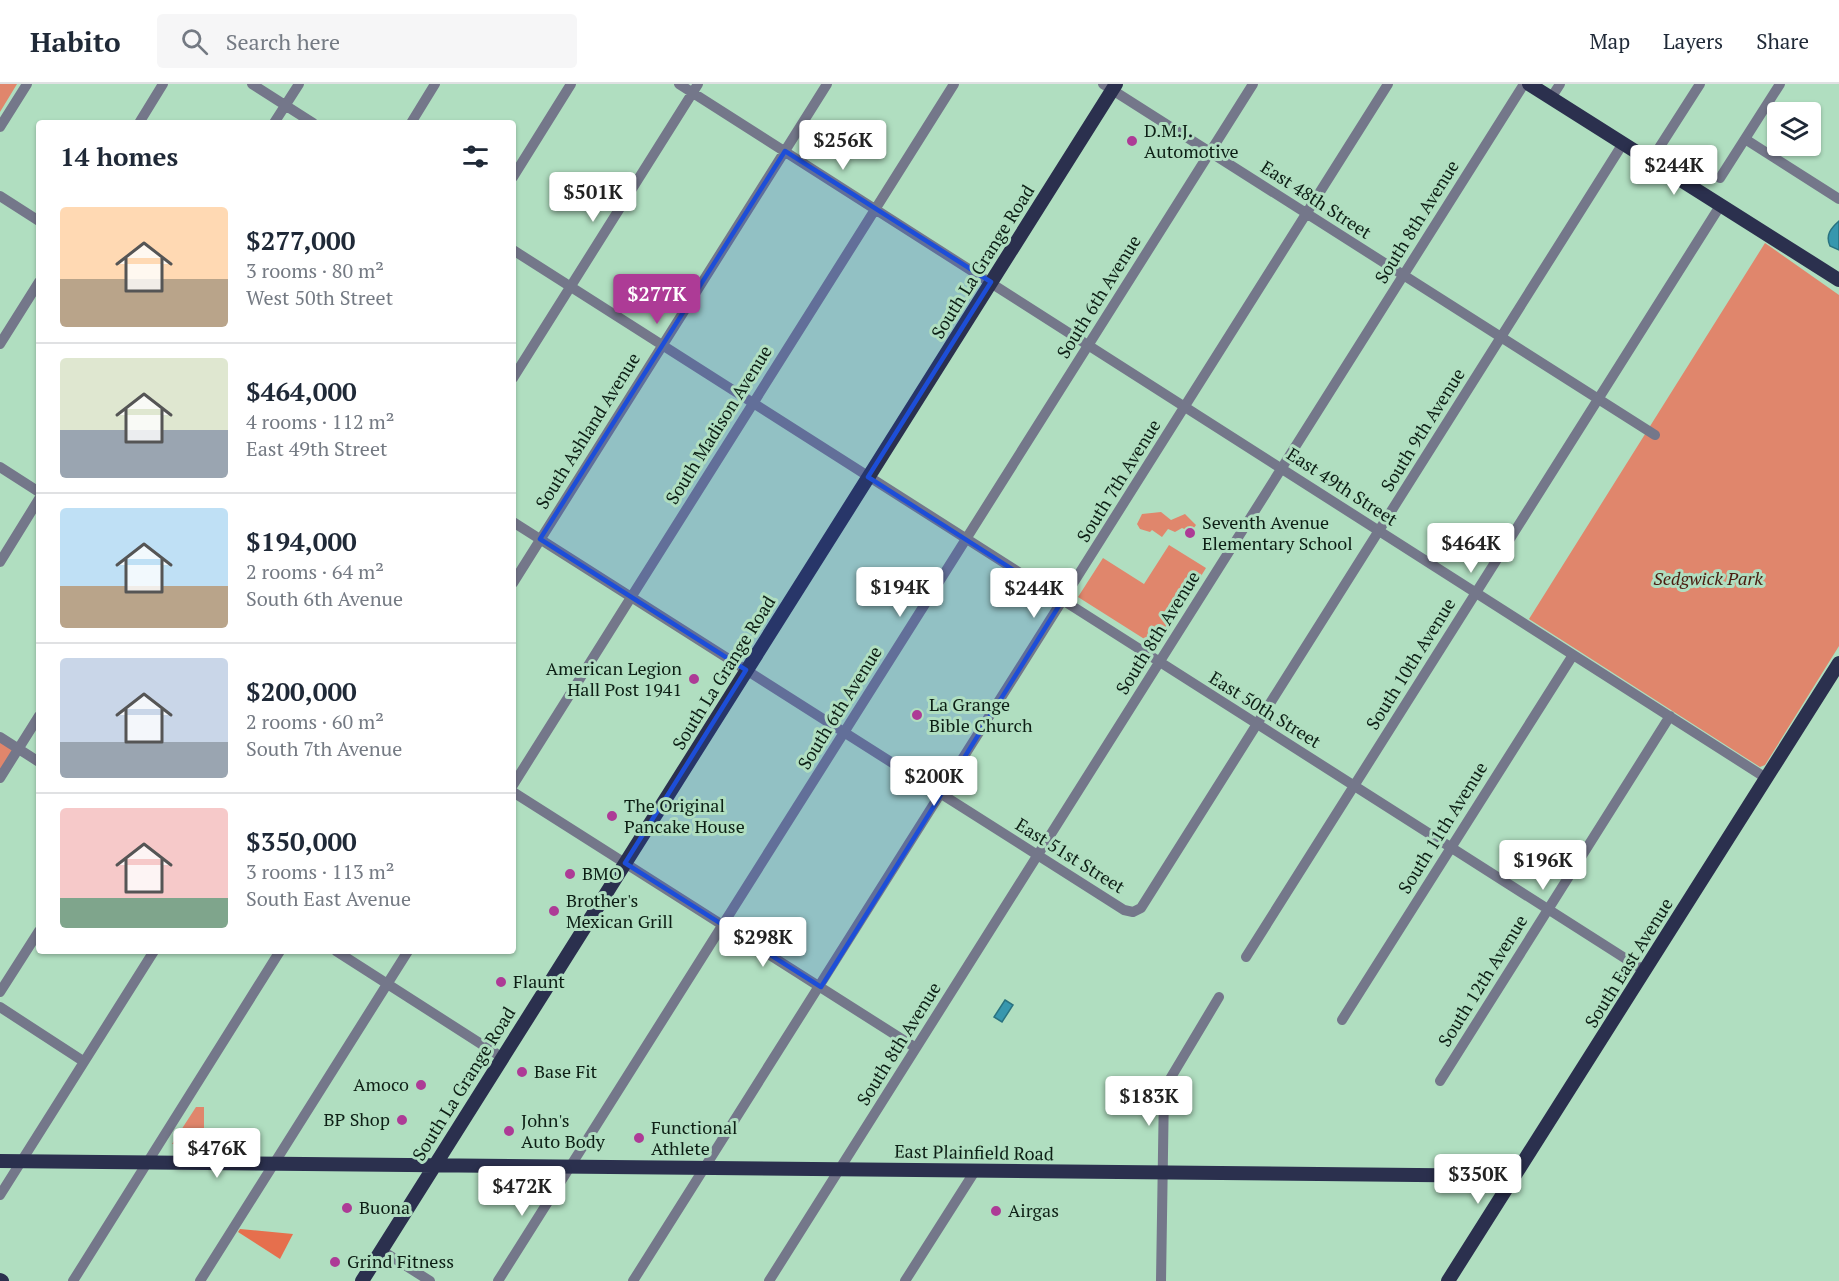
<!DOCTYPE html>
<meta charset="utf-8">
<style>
:root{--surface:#fff;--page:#f6f6f7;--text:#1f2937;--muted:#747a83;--line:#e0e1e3;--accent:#ad3b96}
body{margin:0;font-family:"PT Serif",serif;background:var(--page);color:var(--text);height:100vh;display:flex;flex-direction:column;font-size:22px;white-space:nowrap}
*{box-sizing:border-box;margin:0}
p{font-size:20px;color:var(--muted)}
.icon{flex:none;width:33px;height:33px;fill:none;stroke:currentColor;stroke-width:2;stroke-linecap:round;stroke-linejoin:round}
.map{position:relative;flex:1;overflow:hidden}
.drawer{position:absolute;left:36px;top:36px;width:480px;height:834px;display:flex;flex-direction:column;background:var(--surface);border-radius:6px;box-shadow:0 2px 4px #0004}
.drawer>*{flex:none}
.buttons{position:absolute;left:1767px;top:18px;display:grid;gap:12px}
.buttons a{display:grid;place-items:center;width:54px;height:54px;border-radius:6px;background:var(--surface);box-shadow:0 2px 4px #0004;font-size:30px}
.price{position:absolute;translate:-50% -51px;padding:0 14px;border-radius:6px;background:#fff;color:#222;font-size:20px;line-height:39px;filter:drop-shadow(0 2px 3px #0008)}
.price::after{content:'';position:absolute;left:50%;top:36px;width:18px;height:14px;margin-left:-9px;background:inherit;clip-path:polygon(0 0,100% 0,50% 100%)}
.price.current{background:var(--accent);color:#fff}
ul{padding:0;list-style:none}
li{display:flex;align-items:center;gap:18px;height:150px;padding:0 24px}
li+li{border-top:2px solid var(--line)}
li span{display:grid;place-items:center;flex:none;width:168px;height:120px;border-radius:6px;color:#555}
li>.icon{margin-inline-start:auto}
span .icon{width:72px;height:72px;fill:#fffc;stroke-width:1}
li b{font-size:26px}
h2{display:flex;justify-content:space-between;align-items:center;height:72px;padding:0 24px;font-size:26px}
header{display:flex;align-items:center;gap:36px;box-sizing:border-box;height:84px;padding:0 30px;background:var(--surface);border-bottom:2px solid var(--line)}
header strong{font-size:28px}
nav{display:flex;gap:33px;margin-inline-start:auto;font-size:21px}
.search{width:420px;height:54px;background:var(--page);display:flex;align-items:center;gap:15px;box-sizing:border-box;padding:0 21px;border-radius:6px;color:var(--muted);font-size:22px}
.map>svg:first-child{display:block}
.green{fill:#e0866c}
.forest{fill:#e66f4d}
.water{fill:#3797ae;stroke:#2a7380;stroke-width:1.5}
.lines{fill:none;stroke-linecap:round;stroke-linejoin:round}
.minor{stroke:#74778a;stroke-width:10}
.major{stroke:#2b304e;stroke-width:14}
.marked{fill:#1d4ed8;fill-opacity:0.2;stroke:#1d4ed8;stroke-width:4.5;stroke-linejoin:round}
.poi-dot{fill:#ad3b96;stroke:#b0dec0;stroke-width:2}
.labels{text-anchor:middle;stroke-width:6;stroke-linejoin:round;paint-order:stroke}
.poi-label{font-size:18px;fill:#0d1f15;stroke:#b0dec0;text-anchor:start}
.street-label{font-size:18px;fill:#0d1f15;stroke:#b0dec0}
.park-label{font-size:18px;font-style:italic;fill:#4a1c0f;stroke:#b0dec0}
</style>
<header>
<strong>Habito</strong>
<div class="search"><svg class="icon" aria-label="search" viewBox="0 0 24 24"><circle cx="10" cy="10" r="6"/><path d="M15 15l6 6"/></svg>Search here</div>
<nav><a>Map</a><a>Layers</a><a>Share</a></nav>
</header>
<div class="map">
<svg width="1839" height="1197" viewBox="0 0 1839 1197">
<rect width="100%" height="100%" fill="#b0dec0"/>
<path class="green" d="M0,0H17L0,28Z
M1765,159L1839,211V562L1765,681L1760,683L1529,535Z
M1161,428L1171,436L1185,430L1196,441L1191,448L1182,444L1175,448L1168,445L1162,453L1152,446L1150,448L1140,445L1137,440L1142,430Z
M1169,461L1206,484L1157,563L1078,513L1103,474L1144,500Z
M0,655L17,666L0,692Z
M196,1023H204V1060H172Z"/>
<path class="forest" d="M240,1145L293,1150L280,1175L238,1148Z"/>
<path class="water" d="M1839,137V166L1830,162C1825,151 1831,144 1839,137Z
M1005,916L1013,921L1002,938L994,933Z"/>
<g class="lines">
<path class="minor" d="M252,0L313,39
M679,0L1766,694
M1103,0L1655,351
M1551,14L1560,0
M139,39L163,0
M274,39L299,0
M411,39L435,0
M0,43L27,0
M1745,55L1839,115
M1650,78L1700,0
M513,93L571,0
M1720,94L1780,0
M0,112L39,137
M513,166L1645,887
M0,260L39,198
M513,294L698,0
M0,383L39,408
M513,438L1124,826L1133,828L1141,824L1622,61
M0,478L39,415
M513,499L827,0
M0,653L39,678
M0,694L39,632
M513,701L954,0
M513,708L916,964
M336,867L503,974
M1246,873L1720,122
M0,908L39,847
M0,923L83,977
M1342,936L1573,571
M1440,997L1670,632
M0,1111L154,867
M381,1166L430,1197
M73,1197L280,867
M200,1197L408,867
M498,1197L1253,0
M633,1197L1388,0
M769,1197L1524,0
M905,1197L975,1087
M1161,1197L1164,1005L1219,913"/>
<path class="major" d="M1529,0L1839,196
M0,1077L1514,1092
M0,1196L2,1197
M362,1197L1116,0
M1448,1197L1839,579"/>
</g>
<path class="marked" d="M785,67L991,198L868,393L1062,517L821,903L625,779L746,586L540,455Z"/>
<g class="poi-dot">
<circle cx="1132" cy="57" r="6"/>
<circle cx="1190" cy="449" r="6"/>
<circle cx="694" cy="595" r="6"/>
<circle cx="917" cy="631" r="6"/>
<circle cx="612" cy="732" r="6"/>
<circle cx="570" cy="790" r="6"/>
<circle cx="554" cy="827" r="6"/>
<circle cx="501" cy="898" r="6"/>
<circle cx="522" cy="988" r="6"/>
<circle cx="421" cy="1001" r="6"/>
<circle cx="402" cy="1036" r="6"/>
<circle cx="509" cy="1047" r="6"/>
<circle cx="639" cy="1054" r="6"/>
<circle cx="347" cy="1124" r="6"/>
<circle cx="996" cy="1127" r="6"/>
<circle cx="335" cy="1178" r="6"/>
</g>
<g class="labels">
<g class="poi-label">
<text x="1144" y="53">D.M.J.<tspan x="1144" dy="21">Automotive</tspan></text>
<text x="1202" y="445">Seventh Avenue<tspan x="1202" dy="21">Elementary School</tspan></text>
<text x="682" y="591" text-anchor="end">American Legion<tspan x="682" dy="21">Hall Post 1941</tspan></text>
<text x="929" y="627">La Grange<tspan x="929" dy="21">Bible Church</tspan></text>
<text x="624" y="728">The Original<tspan x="624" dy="21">Pancake House</tspan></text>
<text x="582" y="796">BMO</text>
<text x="566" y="823">Brother's<tspan x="566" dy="21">Mexican Grill</tspan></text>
<text x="513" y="904">Flaunt</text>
<text x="534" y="994">Base Fit</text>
<text x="409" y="1007" text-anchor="end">Amoco</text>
<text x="390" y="1042" text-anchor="end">BP Shop</text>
<text x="521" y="1043">John's<tspan x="521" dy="21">Auto Body</tspan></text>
<text x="651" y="1050">Functional<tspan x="651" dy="21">Athlete</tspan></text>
<text x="359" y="1130">Buona</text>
<text x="1008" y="1133">Airgas</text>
<text x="347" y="1184">Grind Fitness</text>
</g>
<g class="street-label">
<text transform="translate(1316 116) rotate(33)" y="6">East 48th Street</text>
<text transform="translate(1417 138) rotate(-58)" y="6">South 8th Avenue</text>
<text transform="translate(983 178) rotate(-58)" y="6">South La Grange Road</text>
<text transform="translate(1099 213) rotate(-58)" y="6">South 6th Avenue</text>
<text transform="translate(719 341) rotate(-58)" y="6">South Madison Avenue</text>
<text transform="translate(1423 346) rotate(-58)" y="6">South 9th Avenue</text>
<text transform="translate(588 347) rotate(-58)" y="6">South Ashland Avenue</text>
<text transform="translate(1119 397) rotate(-58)" y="6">South 7th Avenue</text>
<text transform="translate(1342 403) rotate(33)" y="6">East 49th Street</text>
<text transform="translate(1158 549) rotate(-58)" y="6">South 8th Avenue</text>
<text transform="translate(1411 580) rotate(-58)" y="6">South 10th Avenue</text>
<text transform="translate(724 589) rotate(-58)" y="6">South La Grange Road</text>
<text transform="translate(840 624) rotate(-58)" y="6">South 6th Avenue</text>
<text transform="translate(1265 626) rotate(32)" y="6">East 50th Street</text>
<text transform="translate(1443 744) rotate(-58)" y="6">South 11th Avenue</text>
<text transform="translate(1070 772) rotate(32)" y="6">East 51st Street</text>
<text transform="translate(1629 879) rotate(-58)" y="6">South East Avenue</text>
<text transform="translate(1483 897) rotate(-58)" y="6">South 12th Avenue</text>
<text transform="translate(899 960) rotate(-58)" y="6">South 8th Avenue</text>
<text transform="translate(464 1000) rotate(-58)" y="6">South La Grange Road</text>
<text transform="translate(974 1069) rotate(1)" y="6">East Plainfield Road</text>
</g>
<g class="park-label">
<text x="1708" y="501">Sedgwick Park</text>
</g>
</g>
</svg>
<div class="buttons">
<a><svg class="icon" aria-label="layers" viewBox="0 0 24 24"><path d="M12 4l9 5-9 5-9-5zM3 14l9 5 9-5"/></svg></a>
</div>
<b class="price" style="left:843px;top:87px">$256K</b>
<b class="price" style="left:1674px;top:112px">$244K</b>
<b class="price" style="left:593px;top:139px">$501K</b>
<b class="price current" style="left:657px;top:241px">$277K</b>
<b class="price" style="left:1471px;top:490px">$464K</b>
<b class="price" style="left:900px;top:534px">$194K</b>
<b class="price" style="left:1034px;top:535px">$244K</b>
<b class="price" style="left:934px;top:723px">$200K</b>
<b class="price" style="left:1543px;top:807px">$196K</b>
<b class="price" style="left:763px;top:884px">$298K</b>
<b class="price" style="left:1149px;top:1043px">$183K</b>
<b class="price" style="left:217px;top:1095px">$476K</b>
<b class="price" style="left:1478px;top:1121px">$350K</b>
<b class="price" style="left:522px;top:1133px">$472K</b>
<section class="drawer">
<h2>14 homes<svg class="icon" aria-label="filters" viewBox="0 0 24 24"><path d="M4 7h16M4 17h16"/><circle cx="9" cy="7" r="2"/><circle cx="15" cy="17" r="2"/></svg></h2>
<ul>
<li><span style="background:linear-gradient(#ffd9b3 60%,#b9a48a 0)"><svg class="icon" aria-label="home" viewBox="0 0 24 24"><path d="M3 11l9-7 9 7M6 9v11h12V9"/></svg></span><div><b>$277,000</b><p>3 rooms · 80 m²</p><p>West 50th Street</p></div></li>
<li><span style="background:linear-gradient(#dfe7d0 60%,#9aa5b1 0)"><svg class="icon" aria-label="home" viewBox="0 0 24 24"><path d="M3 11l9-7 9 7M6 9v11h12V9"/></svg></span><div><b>$464,000</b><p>4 rooms · 112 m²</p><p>East 49th Street</p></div></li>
<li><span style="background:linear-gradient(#bfe0f5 65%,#b9a48a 0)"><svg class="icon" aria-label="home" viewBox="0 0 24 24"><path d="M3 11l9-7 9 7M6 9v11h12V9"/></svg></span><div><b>$194,000</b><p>2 rooms · 64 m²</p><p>South 6th Avenue</p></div></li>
<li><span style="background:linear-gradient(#c9d6e8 70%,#9aa5b1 0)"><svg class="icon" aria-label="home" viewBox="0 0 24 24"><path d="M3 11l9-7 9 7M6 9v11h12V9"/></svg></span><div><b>$200,000</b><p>2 rooms · 60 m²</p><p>South 7th Avenue</p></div></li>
<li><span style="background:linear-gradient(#f6c9c9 75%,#7fa58c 0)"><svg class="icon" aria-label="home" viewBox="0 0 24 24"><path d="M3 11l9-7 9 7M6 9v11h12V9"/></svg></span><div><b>$350,000</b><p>3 rooms · 113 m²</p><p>South East Avenue</p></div></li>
</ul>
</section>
</div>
